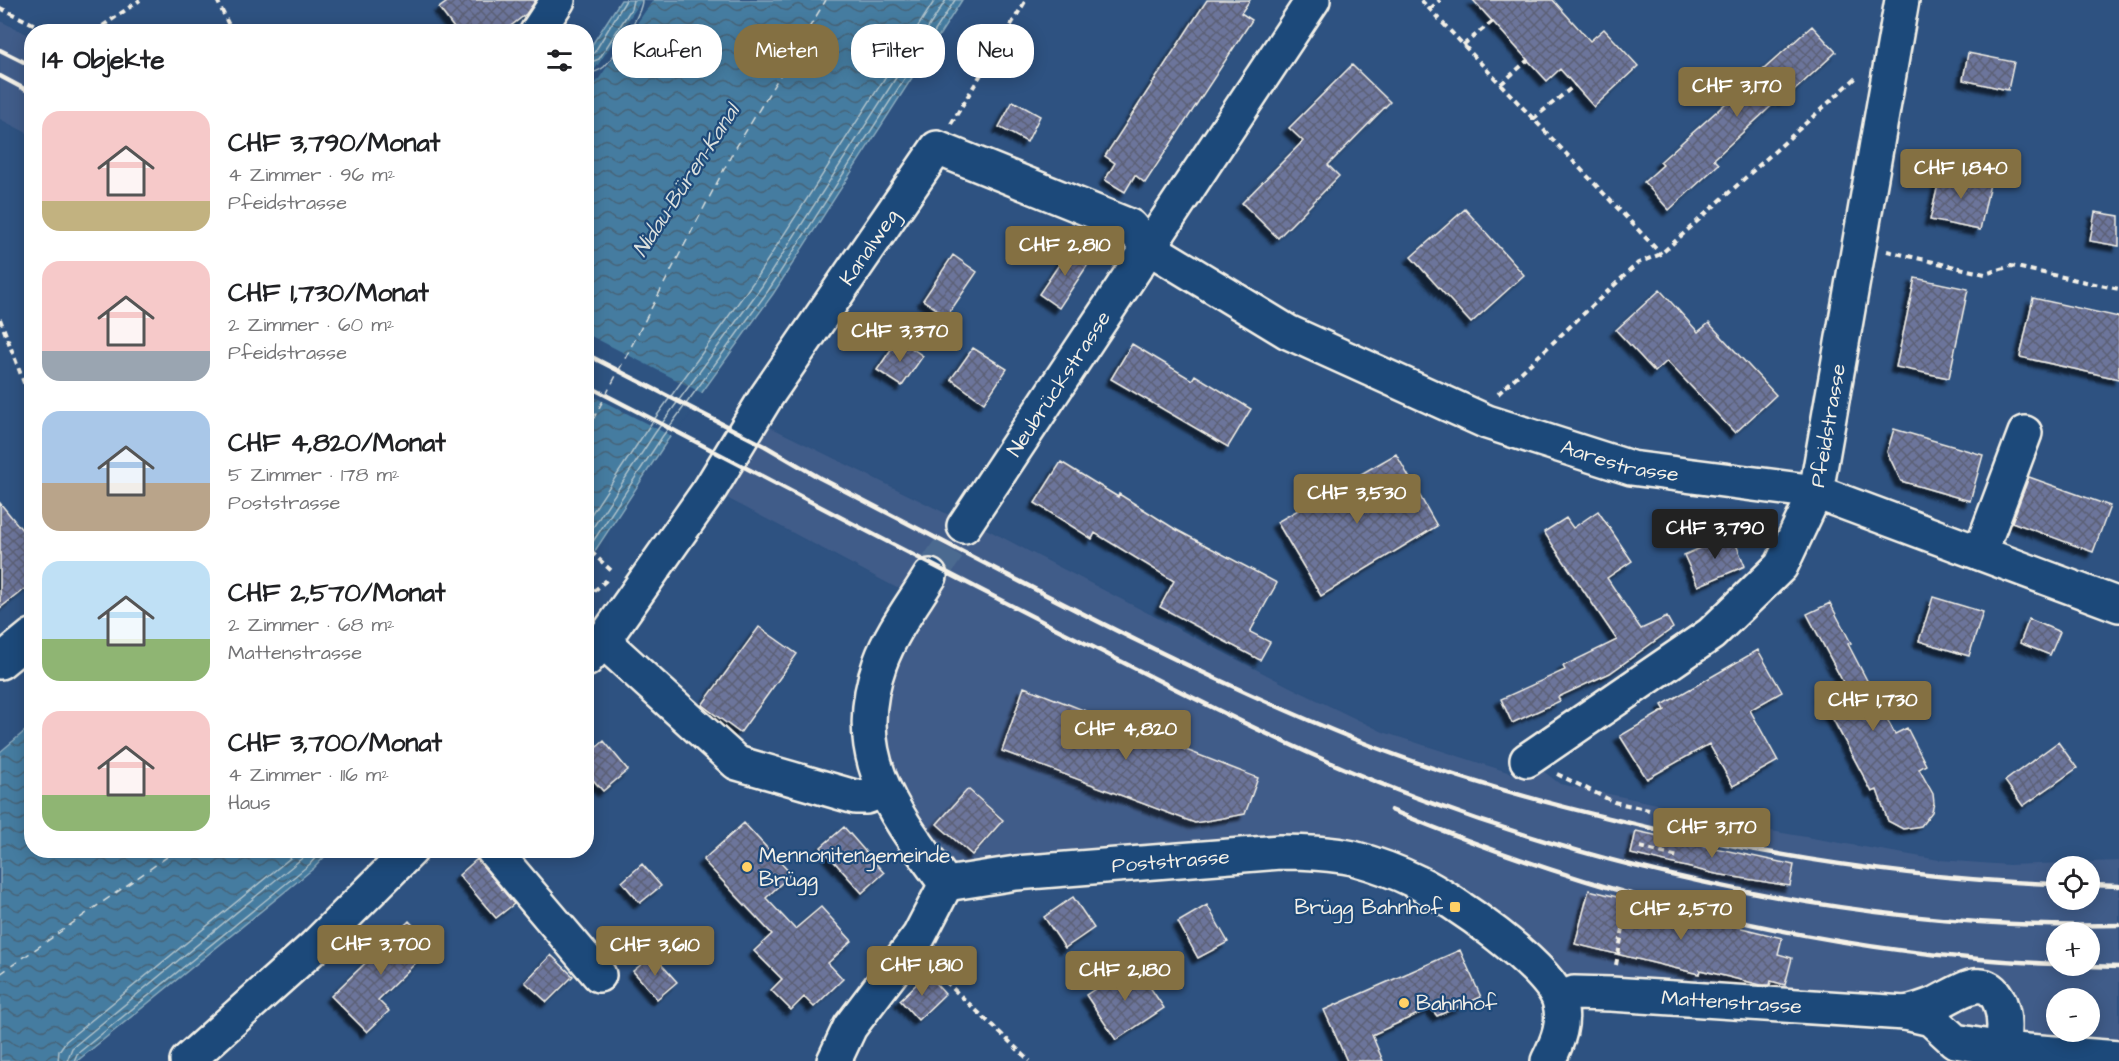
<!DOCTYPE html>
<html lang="de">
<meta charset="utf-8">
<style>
:root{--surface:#fff;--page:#f6f6f6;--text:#202124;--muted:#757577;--accent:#847042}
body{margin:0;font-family:"Architects Daughter",sans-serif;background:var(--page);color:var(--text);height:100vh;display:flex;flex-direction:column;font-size:22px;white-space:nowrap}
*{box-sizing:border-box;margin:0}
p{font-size:20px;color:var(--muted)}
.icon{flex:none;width:33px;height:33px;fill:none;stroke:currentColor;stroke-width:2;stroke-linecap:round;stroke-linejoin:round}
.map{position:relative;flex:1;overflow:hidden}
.side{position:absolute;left:24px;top:24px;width:570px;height:834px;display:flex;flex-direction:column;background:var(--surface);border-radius:24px;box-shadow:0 3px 15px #0003}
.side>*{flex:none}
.banner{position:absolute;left:612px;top:24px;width:570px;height:54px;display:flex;gap:12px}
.fabs{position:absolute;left:2046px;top:856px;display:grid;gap:12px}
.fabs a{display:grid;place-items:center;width:54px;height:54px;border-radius:50%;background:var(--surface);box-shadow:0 3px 15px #0003;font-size:30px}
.price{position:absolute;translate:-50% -51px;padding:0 14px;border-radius:6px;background:var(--accent);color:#fff;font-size:20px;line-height:39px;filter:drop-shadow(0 2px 3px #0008)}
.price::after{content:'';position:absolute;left:50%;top:36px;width:18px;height:14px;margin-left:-9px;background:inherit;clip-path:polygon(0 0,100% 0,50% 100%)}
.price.selected{background:#222;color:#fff}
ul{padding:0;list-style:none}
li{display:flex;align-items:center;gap:18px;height:150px;padding:0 18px}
li span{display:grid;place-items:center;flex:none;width:168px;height:120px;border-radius:18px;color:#555}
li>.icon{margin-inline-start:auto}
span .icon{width:72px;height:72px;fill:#fffc;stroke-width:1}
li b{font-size:26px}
h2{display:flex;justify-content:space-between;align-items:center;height:72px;padding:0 18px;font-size:26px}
.chip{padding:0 21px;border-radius:24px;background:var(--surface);box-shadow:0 3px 15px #0003;font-size:21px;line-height:54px}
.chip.selected{background:var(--accent);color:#fff}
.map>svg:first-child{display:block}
.built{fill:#415c89;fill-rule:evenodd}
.water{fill:url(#water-waves);stroke:#8aaabd;stroke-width:1.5}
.pier{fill:#2e5281}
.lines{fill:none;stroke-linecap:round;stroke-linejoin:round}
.shore{stroke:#aec2cb;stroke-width:1.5}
.ferry{stroke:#dadfdd;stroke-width:1.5;stroke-dasharray:8 6;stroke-linecap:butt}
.building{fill:url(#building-cross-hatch);stroke:#f4f1e8;stroke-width:1.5;filter:url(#shadow)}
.minor-tunnel{stroke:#4c6a90;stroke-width:33;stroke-dasharray:33 16;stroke-linecap:butt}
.minor-casing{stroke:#f4f1e8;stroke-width:38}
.path{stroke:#f4f1e8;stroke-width:4;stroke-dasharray:6 4.5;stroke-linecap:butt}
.minor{stroke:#1f4a7a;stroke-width:33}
.rail{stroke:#f4f1e8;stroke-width:4.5}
.poi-dot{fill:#ffd166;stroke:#1f4a7a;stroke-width:2}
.labels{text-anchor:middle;stroke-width:4.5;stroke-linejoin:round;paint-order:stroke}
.street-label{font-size:21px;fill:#f4f1e8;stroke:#1f4a7a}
.poi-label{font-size:21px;fill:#f4f1e8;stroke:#1f4a7a;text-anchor:start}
.water-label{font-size:22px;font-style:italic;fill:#dadfdd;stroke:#1f4a7a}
</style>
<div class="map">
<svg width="2119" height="1061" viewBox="0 0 2119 1061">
<defs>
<pattern id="water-waves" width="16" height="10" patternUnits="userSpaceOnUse" patternTransform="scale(1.5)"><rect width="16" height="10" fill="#447ba0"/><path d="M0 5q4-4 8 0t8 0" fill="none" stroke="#466478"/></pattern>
<pattern id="building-cross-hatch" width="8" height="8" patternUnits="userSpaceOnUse" patternTransform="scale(1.5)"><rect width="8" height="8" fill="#6c749b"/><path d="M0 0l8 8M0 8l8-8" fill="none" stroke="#5c6075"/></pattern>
<filter id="shadow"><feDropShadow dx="-5.5" dy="5.5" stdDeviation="1.5" flood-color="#0009"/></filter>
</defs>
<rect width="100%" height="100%" fill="#2e5281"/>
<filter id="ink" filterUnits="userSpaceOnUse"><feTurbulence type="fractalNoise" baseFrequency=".0167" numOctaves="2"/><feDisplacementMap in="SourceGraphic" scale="12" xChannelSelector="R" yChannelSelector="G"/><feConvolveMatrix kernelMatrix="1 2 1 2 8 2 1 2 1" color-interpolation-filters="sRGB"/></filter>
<g filter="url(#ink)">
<path class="built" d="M0,21L31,36V135L0,119Z
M766,425L947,514L988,530L1292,688L1383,732L1523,777L1539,768L1560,784L1662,805L1661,812L1939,860L2009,865L2119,861V1058L1931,1019L1546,977L1353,859L946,884L869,741L929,576L897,588L710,489ZM2056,867H2090V900H2056ZM2056,933H2090V966H2056ZM2056,999H2090V1032H2056Z"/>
<path class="water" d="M621,0H962L773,294L667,441L587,563L586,54Z
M31,726L32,850L330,851L314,868L77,1061H0V752Z"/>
<path class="pier" d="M642,0H653L587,96V81Z
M587,334L704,394L673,437L587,393Z"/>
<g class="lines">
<path class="shore" d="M586,56L594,53L626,0
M586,64L599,59L631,9L633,0
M586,73C593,73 599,71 604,67C615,56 642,14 642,0
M586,522L648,428L754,281L935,0
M586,538L655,433L762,286L946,0
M586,552L662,437L768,291L955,0
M58,1061L59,1051L66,1041L300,850
M67,1061L72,1048L312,850
M74,1061L77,1054L310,864L322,850"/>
<path class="ferry" d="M586,433L732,154L826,0
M0,974L177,850"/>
</g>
<path class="building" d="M450,0H536L526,14L503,32H457L439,8Z
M1207,0H1250L1241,13L1252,20L1145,183L1135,175L1125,192L1105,180L1115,163L1105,156Z
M1473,0H1553L1590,41L1604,29L1638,66L1594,107L1560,69L1547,81Z
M1812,26L1836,52L1784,100L1781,97L1714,159L1719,164L1669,210L1644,182L1663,165L1660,162Z
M1968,53L2014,62L2008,90L1963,80Z
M1352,65L1390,102L1328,165L1339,176L1278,238L1242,203L1303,141L1289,128Z
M1013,101L1040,116L1027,142L999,127Z
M1941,171L1991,179L1980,230L1930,220Z
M1465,209L1524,275L1471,323L1411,257Z
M2095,212L2119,216V246L2090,241Z
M1071,247L1091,260L1059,308L1039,294Z
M953,255L977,272L947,316L923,300Z
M1915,278L1968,289L1949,378L1896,367Z
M1660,290L1698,332L1709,323L1776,395L1735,433L1667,361L1655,372L1616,330Z
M2033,298L2119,317V379L2020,357Z
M898,339L923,356L902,386L877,370Z
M1132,344L1192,380L1195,375L1251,409L1228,447L1111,379Z
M973,348L1007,369L984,403L951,379Z
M1894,429L1983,455L1970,501L1901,481L1887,452Z
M1396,454L1437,526L1321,596L1277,522Z
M1061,462L1118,497L1119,494L1175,529L1277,583L1250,632L1270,642L1260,660L1160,607L1174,581L1095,533L1092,539L1035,503Z
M2029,477L2110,506L2093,552L2012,522Z
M0,503L32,542V583L0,608Z
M1598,511L1632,561L1607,578L1641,629L1667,617L1673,628L1610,673L1558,697L1560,701L1512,723L1501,699L1565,670L1563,666L1617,640L1544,532L1566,518L1573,528Z
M1732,535L1745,566L1698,586L1684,555Z
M1933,597L1983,612L1969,656L1919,641Z
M1830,603L1851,643L1848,644L1895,734L1907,728L1926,765L1919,769L1933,794L1934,803L1932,812L1921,826L1903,829L1888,821L1877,790L1872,792L1820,695L1844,684L1807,614Z
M2029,619L2060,632L2050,655L2020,643Z
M759,627L797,654L740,733L702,705Z
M1758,650L1782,692L1750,710L1778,761L1733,786L1709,744L1647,779L1620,736L1665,710L1662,705Z
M1024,687L1258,778L1245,814L1195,823L1002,751Z
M604,741L628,770L603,791L586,772V756Z
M2058,742L2077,768L2023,806L2005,781Z
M968,789L1003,820L972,855L937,824Z
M744,823L791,874L766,898L795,929L821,907L852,941L828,963L843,979L814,1007L804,997L791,1010L771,990L782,979L754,951L772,934L703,860Z
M844,827L884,873L862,893L821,847Z
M1636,831L1794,865L1790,886L1716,874L1631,854Z
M477,859L514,904L496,918L459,875Z
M642,864L661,886L640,903L622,882Z
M1589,890L1782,938L1778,954L1792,958L1785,985L1771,981L1770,985H1761L1700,970L1699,974L1575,944Z
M1073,897L1094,928L1065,948L1044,917Z
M1207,905L1228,942L1198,958L1178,922Z
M409,921L433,946L378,1000L389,1011L367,1032L331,996Z
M1460,950L1481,997L1437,1016L1431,1008L1372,1035L1383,1061H1347L1324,1010Z
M551,955L573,976L547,1002L525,982Z
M653,955L677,982L657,999L633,971Z
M1134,963L1164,1008L1116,1040L1086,995Z
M927,974L945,994L918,1020L900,1000Z"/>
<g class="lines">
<path class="minor-tunnel" d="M930,576L964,526"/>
<defs>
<g id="minor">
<path d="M537,32L558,0"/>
<path id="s1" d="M964,526L1313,0"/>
<path d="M1980,553L2025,433"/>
<path d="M930,576C913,604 891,632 880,663C847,756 894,813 946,884"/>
<path d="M603,641L737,763L855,797H866L883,791"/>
<path id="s2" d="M586,660L603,641L710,489L766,397L937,148L1130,226L1148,247L1288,332L1487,422L1631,468L1816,492L2119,605"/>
<path d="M0,662L32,636"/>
<path id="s3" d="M1527,760L1711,634L1781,566L1816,492L1902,0"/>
<path d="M493,850L599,975"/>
<path id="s4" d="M946,884L1016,873L1280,852C1305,852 1329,853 1353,858C1375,864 1397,872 1417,882C1451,898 1547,965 1559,1000C1566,1022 1558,1041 1548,1061"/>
<path id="s5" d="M1559,999L1574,993L1611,994L1905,1013L1931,1019L1955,1041L2001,1049L2119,1058"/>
<path d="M1905,1013C1916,1011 1927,1007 1937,1003C1957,994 1986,969 2000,1003C2006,1019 2005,1033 2001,1049"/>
<path d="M187,1061L314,947L411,850"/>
<path d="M834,1061L850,1027L919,936L946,884"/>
</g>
</defs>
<use href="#minor" class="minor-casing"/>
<path class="path" d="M217,0L232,32
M1421,0L1661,254
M0,8L50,32
M1430,9L1440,0
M94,32L140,0
M1463,45L1493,21
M1501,84L1528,60
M1533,119L1575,85
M951,124L1026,0
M1887,251L1985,274L2011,266L2119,289
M0,319L32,404
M1498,394L1638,263L1661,254L1858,76
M591,552L614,573
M586,598L609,578
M1557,774L1614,802L1649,810
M1640,847L1678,857
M1616,965L1626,913
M930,967L1030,1061"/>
<use href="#minor" class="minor"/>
<path class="rail" d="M0,50L32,66
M0,76L32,93
M586,354L765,446L820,478C996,568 1171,665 1354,739C1438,773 1525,798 1613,819C1759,855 1906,879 2056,884
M586,385C756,472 923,562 1093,647C1201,702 1309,758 1423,800C1639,880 1888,931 2119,925
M1391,810C1602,898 1827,954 2056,964
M2090,885L2119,886
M2089,966L2119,967"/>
</g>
</g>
<g class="poi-dot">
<circle cx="747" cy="867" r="6"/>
<rect x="1449" y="901" width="12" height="12" rx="3"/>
<circle cx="1404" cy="1003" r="6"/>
</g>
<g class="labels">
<g class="street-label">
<text dy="7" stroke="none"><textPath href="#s2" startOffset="501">Kanalweg</textPath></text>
<text dy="7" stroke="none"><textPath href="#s1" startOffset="171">Neubrückstrasse</textPath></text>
<text dy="7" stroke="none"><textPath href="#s3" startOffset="470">Pfeidstrasse</textPath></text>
<text dy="7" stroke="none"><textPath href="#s2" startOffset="1378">Aarestrasse</textPath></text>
<text dy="7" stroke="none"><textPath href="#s4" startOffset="226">Poststrasse</textPath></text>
<text dy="7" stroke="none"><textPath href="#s5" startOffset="174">Mattenstrasse</textPath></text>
</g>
<g class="poi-label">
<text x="759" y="862">Mennonitengemeinde<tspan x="759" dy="24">Brügg</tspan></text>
<text x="1443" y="914" text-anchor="end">Brügg Bahnhof</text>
<text x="1416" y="1010">Bahnhof</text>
</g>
<g class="water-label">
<text transform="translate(685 180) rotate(-57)" y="8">Nidau-Büren-Kanal</text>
</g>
</g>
</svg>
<div class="fabs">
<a><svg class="icon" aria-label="locate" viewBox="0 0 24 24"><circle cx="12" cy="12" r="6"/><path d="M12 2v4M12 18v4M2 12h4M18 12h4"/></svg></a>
<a>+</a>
<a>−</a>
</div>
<b class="price" style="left:1737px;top:118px">CHF 3,170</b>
<b class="price" style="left:1961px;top:200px">CHF 1,840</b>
<b class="price" style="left:1065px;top:277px">CHF 2,810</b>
<b class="price" style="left:900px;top:363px">CHF 3,370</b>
<b class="price" style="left:1357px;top:525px">CHF 3,530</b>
<b class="price selected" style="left:1715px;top:560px">CHF 3,790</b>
<b class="price" style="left:1873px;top:732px">CHF 1,730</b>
<b class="price" style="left:1126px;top:761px">CHF 4,820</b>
<b class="price" style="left:1712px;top:859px">CHF 3,170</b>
<b class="price" style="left:1681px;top:941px">CHF 2,570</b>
<b class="price" style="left:381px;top:976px">CHF 3,700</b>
<b class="price" style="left:655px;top:977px">CHF 3,610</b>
<b class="price" style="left:922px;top:997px">CHF 1,810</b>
<b class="price" style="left:1125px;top:1002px">CHF 2,180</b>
<div class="banner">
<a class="chip">Kaufen</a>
<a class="chip selected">Mieten</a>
<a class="chip">Filter</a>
<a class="chip">Neu</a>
</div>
<section class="side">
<h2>14 Objekte<svg class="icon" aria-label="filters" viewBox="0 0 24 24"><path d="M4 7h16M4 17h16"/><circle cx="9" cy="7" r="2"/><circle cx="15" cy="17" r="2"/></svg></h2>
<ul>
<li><span style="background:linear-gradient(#f6c9c9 75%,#c2b280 0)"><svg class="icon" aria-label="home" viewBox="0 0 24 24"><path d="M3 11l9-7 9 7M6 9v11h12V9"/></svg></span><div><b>CHF 3,790/Monat</b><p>4 Zimmer · 96 m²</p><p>Pfeidstrasse</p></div></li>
<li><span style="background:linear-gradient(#f6c9c9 75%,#9aa5b1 0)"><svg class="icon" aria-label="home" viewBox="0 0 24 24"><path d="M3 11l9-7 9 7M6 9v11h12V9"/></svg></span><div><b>CHF 1,730/Monat</b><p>2 Zimmer · 60 m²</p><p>Pfeidstrasse</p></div></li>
<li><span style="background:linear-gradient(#a9c7e8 60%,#b9a48a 0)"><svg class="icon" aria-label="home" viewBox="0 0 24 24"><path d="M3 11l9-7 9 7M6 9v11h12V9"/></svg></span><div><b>CHF 4,820/Monat</b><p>5 Zimmer · 178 m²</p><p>Poststrasse</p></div></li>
<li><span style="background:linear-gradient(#bfe0f5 65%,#8fb573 0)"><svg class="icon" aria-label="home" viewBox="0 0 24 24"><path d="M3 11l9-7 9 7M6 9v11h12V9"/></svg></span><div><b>CHF 2,570/Monat</b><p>2 Zimmer · 68 m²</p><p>Mattenstrasse</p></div></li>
<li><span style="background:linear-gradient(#f6c9c9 70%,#8fb573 0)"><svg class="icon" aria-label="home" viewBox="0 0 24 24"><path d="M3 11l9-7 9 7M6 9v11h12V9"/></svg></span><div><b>CHF 3,700/Monat</b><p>4 Zimmer · 116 m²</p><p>Haus</p></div></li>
</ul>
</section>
</div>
